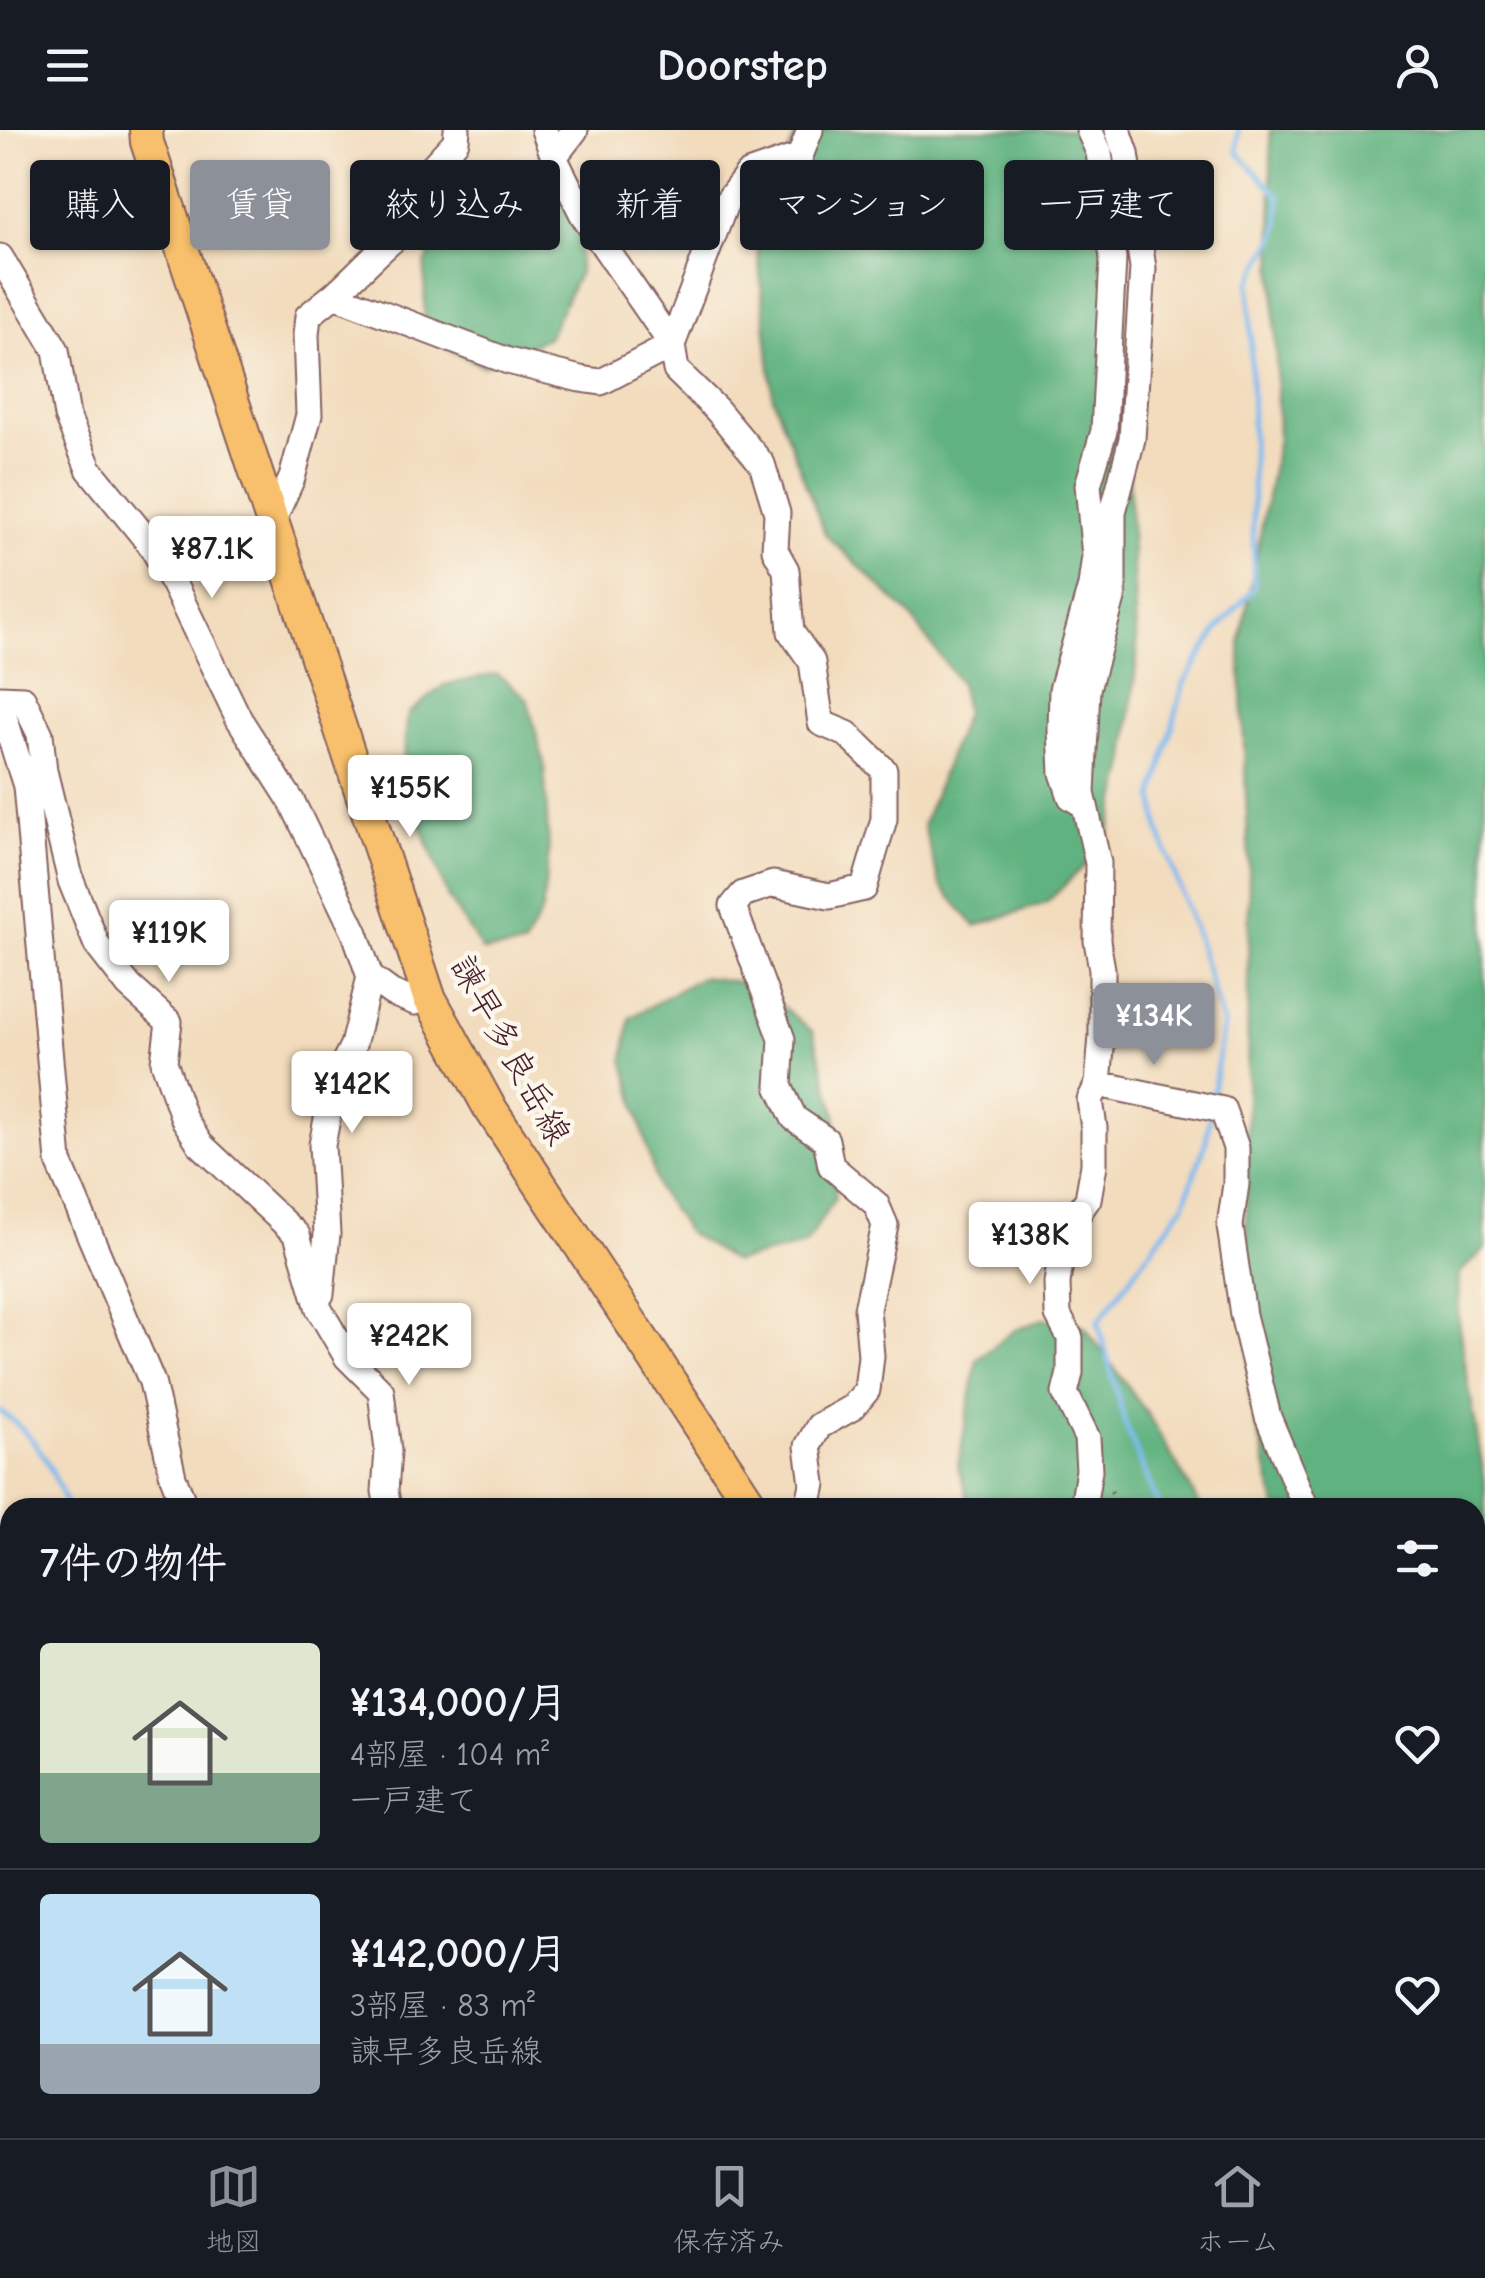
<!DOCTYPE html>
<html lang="ja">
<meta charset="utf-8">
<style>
:root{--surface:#171b24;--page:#20242c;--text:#f1f3f6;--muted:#9ea1a6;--line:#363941;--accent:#8c9099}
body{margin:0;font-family:"Comic Neue","Klee One",sans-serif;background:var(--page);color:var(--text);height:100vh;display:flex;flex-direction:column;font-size:38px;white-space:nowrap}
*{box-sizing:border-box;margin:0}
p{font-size:32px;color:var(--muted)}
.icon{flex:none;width:55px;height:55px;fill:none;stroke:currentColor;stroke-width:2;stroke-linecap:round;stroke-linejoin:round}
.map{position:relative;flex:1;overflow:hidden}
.side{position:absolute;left:0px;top:1368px;width:1485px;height:642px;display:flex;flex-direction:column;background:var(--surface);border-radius:30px 30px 0 0;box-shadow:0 2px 8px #0004}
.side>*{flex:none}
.guide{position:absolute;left:30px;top:30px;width:1425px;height:90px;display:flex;gap:20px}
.price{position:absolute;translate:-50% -85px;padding:0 22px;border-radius:10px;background:#fff;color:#222;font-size:32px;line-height:65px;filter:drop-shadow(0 2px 5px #0008)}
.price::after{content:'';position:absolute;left:50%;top:60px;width:30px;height:22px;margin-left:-15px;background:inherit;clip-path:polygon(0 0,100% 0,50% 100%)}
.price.on{background:var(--accent);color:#fff}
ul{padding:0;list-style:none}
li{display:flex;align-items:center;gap:30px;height:250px;padding:0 40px}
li+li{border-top:2px solid var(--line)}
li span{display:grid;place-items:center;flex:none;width:280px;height:200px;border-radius:10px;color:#555}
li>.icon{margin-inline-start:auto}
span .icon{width:120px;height:120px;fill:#fffc;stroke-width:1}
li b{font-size:42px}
h2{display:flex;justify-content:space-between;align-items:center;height:120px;padding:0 40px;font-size:42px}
.pill{padding:0 35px;border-radius:10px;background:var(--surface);box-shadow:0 2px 8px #0004;font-size:35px;line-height:90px}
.pill.on{background:var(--accent);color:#fff}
header{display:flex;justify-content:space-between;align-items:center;height:130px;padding:0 40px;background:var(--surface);font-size:45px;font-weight:700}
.dock{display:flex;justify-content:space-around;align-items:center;height:140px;border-top:2px solid var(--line);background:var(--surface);font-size:28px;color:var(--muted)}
.dock a{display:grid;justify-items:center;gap:5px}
.dock .on{color:var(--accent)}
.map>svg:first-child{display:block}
.forest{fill:#61b280;stroke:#566856;stroke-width:2.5}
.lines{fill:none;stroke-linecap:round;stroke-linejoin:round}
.stream{stroke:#7ebaf0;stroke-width:5}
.minor-casing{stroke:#85615e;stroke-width:29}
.major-casing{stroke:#85615e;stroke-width:36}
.path{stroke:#85615e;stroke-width:4;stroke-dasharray:2.5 8;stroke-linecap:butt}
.minor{stroke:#fff;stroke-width:25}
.major{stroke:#f8bf6c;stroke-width:32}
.labels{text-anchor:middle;stroke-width:9;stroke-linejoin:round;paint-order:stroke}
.street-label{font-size:35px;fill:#4a1f2b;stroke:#fbf7ec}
</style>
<header><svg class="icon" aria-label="menu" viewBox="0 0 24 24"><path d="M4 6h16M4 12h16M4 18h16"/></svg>Doorstep<svg class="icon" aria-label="person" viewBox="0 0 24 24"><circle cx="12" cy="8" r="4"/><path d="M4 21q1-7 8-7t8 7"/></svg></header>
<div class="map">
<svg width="1485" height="2008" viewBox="0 0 1485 2008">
<rect width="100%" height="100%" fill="#fbf7ec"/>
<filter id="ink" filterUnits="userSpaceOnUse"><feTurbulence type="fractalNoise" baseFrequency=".01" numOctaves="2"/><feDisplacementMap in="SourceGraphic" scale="20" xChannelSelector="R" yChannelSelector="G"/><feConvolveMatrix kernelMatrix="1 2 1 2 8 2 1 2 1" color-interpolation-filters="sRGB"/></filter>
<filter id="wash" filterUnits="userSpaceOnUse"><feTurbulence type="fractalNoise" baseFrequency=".0048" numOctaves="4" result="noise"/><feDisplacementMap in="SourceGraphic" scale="40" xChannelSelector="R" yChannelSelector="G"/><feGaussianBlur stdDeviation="2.25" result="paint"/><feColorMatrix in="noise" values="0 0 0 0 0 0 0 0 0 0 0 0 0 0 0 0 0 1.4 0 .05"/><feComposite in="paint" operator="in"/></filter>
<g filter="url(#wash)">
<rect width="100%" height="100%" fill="#f2dcbd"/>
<path class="forest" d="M803,0H1100L1128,330L1137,526L1125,638L1106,715L1046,773L975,796L940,754L923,695L965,583L960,553L907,482L825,404L773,268L757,114L794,8Z
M1270,0H1485V1119L1459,1144L1458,1191L1485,1352V1671L1475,1658V1378L1276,1377L1250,1266L1246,1100L1249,739L1240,514L1278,308Z
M538,35L579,71V142L548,207L483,236L424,206L425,135L443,94L496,47Z
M497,544L527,568L544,633L549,722L542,781L524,816L483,821L448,768L402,643L408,584L444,555Z
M701,847L755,854L813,902L836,985L835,1068L805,1115L734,1132L687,1102L658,1060L624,929L630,888Z
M1043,1189L1084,1196L1148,1285L1201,1377H971L958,1337L977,1230L1013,1201Z
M1475,1997L1485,2008H1199L1194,2000H1475Z"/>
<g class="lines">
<path class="stream" d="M1212,970L1223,895L1198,810L1159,700L1154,666L1184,553L1218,499L1254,458L1250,153L1278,102L1280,67L1237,22L1238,0
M0,1281C38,1307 52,1336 67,1378
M1159,1378L1125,1294L1098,1192L1184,1074L1206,1012L1210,985
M1475,1980L1485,1989
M353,2000L355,2008"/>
</g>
</g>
<g filter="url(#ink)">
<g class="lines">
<defs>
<path id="minor" d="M544,0L554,27L584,87L672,215L676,240L717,280L762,334L777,383L775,420L786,440L791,502L812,532L821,593L847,604L884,640V689L864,758L829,766L773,754L743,764L733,776L782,909L779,956L794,988L826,1010L831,1036L876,1074L885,1095L867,1179L871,1226L867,1260L853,1277L819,1296L808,1316L813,1354L808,1378
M554,27L575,0
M0,127L56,220L67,286L89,339L151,415L174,455L239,589L292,672L355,803L370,847
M334,165C360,142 382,116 410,96L413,83L409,62L456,11L457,0
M272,392L292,348L309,285L306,205L308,186L334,165L508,231L580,249L601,252L672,215L725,74L748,44L800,26L810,0
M0,568L23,569L40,604L44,641L71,751L97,815L129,856L169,892L164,932L184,989L200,1014L297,1105L319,1179L347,1227L381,1261L388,1321L385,1361L388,1378
M0,574L26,656L59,1032L152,1252L173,1347L185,1378
M1081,673L1071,667L1063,643L1061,600L1062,560L1091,456L1095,426L1088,355L1104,301L1113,129L1099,22L1089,0
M1098,954L1223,980L1236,1018V1054L1230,1096L1243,1185L1268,1287L1306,1378
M321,1164L327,1104L322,1015L334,953L353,915L370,847L392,863L415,872L429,867
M1083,1378L1089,1340L1087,1308L1065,1263L1070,1243V1208L1058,1185L1057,1153L1065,1101L1088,1069L1094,1035V998L1090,970L1098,954L1102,906V839L1097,811L1098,733L1082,663L1087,559L1113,465V382L1132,309L1143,138L1126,23L1118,0
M1475,1737L1485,1761
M1276,2000L1288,2008"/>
<path id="major" d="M146,0L147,12L429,867L488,975L753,1378
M1008,2000V2008"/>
</defs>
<use href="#minor" class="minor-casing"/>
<use href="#major" class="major-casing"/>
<path class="path" d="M1111,1361L1120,1378
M0,1613L10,1745
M35,2000L36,2008
M398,2000L404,2008
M1445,2000L1454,2008"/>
<use href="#minor" class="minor"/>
<use href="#major" class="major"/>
</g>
</g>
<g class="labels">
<g class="street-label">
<text transform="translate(511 920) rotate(61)" y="12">諫早多良岳線</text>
</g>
</g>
</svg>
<b class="price" style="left:212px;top:471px">¥87.1K</b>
<b class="price" style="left:410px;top:710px">¥155K</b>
<b class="price" style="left:169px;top:855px">¥119K</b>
<b class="price on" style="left:1154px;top:938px">¥134K</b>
<b class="price" style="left:352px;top:1006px">¥142K</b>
<b class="price" style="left:1030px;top:1157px">¥138K</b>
<b class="price" style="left:409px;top:1258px">¥242K</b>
<div class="guide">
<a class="pill">購入</a>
<a class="pill on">賃貸</a>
<a class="pill">絞り込み</a>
<a class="pill">新着</a>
<a class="pill">マンション</a>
<a class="pill">一戸建て</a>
</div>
<section class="side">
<h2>7件の物件<svg class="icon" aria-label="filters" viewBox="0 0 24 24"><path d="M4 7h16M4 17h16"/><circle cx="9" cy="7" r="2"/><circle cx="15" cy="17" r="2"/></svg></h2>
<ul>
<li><span style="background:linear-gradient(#dfe7d0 65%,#7fa58c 0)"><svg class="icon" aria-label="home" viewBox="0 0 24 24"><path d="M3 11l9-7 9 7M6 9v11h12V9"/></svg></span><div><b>¥134,000/月</b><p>4部屋 · 104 m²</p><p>一戸建て</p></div><svg class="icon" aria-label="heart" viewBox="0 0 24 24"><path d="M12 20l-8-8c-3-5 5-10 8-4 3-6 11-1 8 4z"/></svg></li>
<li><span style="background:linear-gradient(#bfe0f5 75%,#9aa5b1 0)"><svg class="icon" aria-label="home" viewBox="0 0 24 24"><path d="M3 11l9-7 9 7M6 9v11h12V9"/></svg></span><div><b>¥142,000/月</b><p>3部屋 · 83 m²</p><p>諫早多良岳線</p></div><svg class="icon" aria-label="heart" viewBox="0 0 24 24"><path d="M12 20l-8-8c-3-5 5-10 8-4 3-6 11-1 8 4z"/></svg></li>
</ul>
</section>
</div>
<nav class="dock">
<a class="on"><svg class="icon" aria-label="map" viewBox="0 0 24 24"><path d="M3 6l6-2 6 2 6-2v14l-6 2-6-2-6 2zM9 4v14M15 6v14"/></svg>地図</a>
<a><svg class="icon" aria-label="saved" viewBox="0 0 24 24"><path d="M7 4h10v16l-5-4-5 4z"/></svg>保存済み</a>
<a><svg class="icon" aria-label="home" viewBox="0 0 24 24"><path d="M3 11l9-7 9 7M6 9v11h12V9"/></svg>ホーム</a>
</nav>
